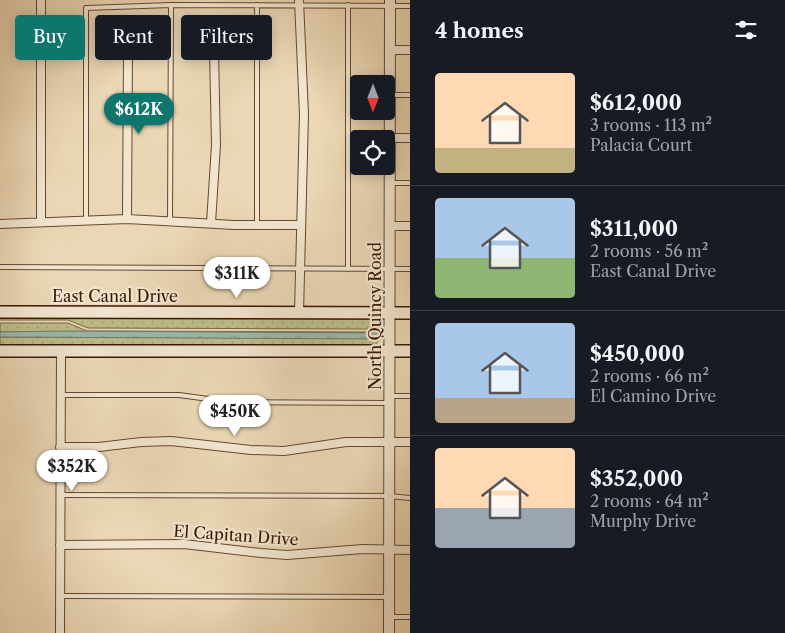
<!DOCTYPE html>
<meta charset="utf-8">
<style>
:root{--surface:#171b24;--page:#20242c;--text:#f1f3f6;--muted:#9ea1a6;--line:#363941;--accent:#0f766e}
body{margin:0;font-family:"Libre Caslon Text",serif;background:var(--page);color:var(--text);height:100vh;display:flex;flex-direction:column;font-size:19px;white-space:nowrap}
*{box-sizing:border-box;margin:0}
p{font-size:16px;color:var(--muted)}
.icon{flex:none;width:28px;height:28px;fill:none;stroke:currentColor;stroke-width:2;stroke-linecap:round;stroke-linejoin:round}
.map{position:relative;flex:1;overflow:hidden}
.drawer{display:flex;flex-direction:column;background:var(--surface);width:375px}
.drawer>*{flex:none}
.guide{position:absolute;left:15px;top:15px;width:320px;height:45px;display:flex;gap:10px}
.needle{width:32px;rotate:180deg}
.buttons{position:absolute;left:350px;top:75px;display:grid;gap:10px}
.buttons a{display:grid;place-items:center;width:45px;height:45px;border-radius:5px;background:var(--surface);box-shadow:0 2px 12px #0003;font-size:25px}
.price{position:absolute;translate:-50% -42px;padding:0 11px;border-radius:18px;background:#fff;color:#222;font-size:16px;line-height:32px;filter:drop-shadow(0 1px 2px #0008)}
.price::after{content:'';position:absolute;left:50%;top:30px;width:15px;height:11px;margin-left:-8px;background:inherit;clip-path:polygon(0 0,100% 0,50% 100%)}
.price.selected{background:var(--accent);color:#fff}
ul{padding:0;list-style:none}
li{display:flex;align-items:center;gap:15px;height:125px;padding:0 25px}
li+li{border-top:1px solid var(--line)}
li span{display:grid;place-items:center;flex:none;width:140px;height:100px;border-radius:5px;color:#555}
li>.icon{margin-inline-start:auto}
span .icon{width:60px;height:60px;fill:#fffc;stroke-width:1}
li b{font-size:21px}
h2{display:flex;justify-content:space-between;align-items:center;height:60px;padding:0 25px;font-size:21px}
.tag{padding:0 18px;border-radius:5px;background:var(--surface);box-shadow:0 2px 12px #0003;font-size:18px;line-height:45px}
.tag.selected{background:var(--accent);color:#fff}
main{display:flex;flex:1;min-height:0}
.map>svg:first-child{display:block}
.grass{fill:url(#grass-dots);stroke:#7a6a46}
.water{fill:url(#water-ripples);stroke:#727969}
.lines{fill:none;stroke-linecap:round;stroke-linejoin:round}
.service-casing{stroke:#654830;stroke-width:6}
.minor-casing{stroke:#654830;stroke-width:10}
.tertiary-casing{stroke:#654830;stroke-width:12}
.secondary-casing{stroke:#381804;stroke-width:14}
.service{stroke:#f2e5cf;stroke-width:4}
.minor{stroke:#f2e5cf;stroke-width:8}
.tertiary{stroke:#f2e5cf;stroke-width:10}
.secondary{stroke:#f2e5cf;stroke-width:11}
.labels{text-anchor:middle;stroke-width:4.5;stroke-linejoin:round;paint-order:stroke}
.street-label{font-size:16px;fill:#381804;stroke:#f2e5cf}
</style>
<main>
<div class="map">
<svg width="410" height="633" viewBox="0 0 410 633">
<defs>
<pattern id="grass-dots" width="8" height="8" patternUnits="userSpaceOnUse" patternTransform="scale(1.25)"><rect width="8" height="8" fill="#bdbd89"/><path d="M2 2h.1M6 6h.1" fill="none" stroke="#a3a275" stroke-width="1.8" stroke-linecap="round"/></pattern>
<pattern id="water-ripples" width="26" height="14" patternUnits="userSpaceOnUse" patternTransform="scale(1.25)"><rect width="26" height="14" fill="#98baad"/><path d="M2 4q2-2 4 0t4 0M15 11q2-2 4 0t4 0" fill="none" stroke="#849f93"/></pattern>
</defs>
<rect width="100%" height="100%" fill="#ebd7b5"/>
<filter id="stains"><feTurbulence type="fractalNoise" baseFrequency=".004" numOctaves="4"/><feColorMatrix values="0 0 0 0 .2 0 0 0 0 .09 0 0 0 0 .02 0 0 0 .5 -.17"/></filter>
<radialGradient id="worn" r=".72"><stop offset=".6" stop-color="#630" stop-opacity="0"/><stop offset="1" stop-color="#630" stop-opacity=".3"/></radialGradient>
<path class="grass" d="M0,318L375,319L377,323L372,329L88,328L68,320H0Z
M0,323H68L87,331L374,332L379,326L382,328L381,338L375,345H0V337L379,338V333L0,332Z"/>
<path class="water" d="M65,331L379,333V339L0,337V332Z"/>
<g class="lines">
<defs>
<path id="service" d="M257,5V225
M390,95H410
M390,183H410
M86,220V8L171,5L410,6
M170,220L171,5
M0,267L410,269
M348,269V5
M60,395H179L231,402L388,403
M390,396H410
M60,495L389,496L410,498
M61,596L389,597
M391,617H410"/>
<path id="minor" d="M299,0L304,114L299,313
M390,50H410
M390,138H410
M127,219L128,51
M41,222V0
M211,223L216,145L214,50
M0,224L127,219L234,225H301
M390,226H410
M60,447H99L141,442L171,441L251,450L284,451L346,442H410
M60,545L184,544L261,553L287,555L363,549L410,550
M60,633L61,351"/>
<path id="tertiary" d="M389,633L390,0"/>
<path id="secondary" d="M0,312L410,313
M0,351H410"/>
</defs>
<use href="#service" class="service-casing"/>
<use href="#minor" class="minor-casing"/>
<use href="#tertiary" class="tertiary-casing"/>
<use href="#secondary" class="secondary-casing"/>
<use href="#service" class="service"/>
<use href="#minor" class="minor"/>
<use href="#tertiary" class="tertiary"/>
<use href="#secondary" class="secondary"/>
</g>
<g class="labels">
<g class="street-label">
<text x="115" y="302">East Canal Drive</text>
<text transform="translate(375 316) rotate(-90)" y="6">North Quincy Road</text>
<text transform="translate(236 535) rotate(4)" y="6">El Capitan Drive</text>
</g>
</g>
<rect width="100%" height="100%" filter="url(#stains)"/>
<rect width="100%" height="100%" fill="url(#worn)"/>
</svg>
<div class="buttons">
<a><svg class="needle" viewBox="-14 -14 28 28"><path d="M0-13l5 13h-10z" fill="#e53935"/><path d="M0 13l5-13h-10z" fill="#9ea1a6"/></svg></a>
<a><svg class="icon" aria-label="locate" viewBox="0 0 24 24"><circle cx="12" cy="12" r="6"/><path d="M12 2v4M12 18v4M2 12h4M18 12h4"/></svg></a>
</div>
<b class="price selected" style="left:139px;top:135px">$612K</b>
<b class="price" style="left:237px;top:299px">$311K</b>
<b class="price" style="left:235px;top:437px">$450K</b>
<b class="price" style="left:72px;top:492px">$352K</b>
<div class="guide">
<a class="tag selected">Buy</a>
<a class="tag">Rent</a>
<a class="tag">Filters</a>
</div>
</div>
<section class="drawer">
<h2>4 homes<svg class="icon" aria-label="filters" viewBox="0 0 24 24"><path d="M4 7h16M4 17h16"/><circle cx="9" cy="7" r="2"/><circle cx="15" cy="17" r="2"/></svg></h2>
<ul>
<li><span style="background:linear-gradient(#ffd9b3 75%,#c2b280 0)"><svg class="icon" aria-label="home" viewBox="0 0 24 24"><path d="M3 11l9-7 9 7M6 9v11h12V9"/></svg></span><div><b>$612,000</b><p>3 rooms · 113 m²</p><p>Palacia Court</p></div></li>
<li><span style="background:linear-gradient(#a9c7e8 60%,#8fb573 0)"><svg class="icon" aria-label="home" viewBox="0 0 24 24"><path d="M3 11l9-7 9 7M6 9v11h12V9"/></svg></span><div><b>$311,000</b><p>2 rooms · 56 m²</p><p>East Canal Drive</p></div></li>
<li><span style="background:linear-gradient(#a9c7e8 75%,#b9a48a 0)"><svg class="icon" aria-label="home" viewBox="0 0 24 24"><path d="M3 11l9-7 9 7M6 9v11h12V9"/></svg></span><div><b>$450,000</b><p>2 rooms · 66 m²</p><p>El Camino Drive</p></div></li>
<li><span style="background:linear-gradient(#ffd9b3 60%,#9aa5b1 0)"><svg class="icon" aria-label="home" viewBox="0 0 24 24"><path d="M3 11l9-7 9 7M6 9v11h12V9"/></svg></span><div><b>$352,000</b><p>2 rooms · 64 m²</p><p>Murphy Drive</p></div></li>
</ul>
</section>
</main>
